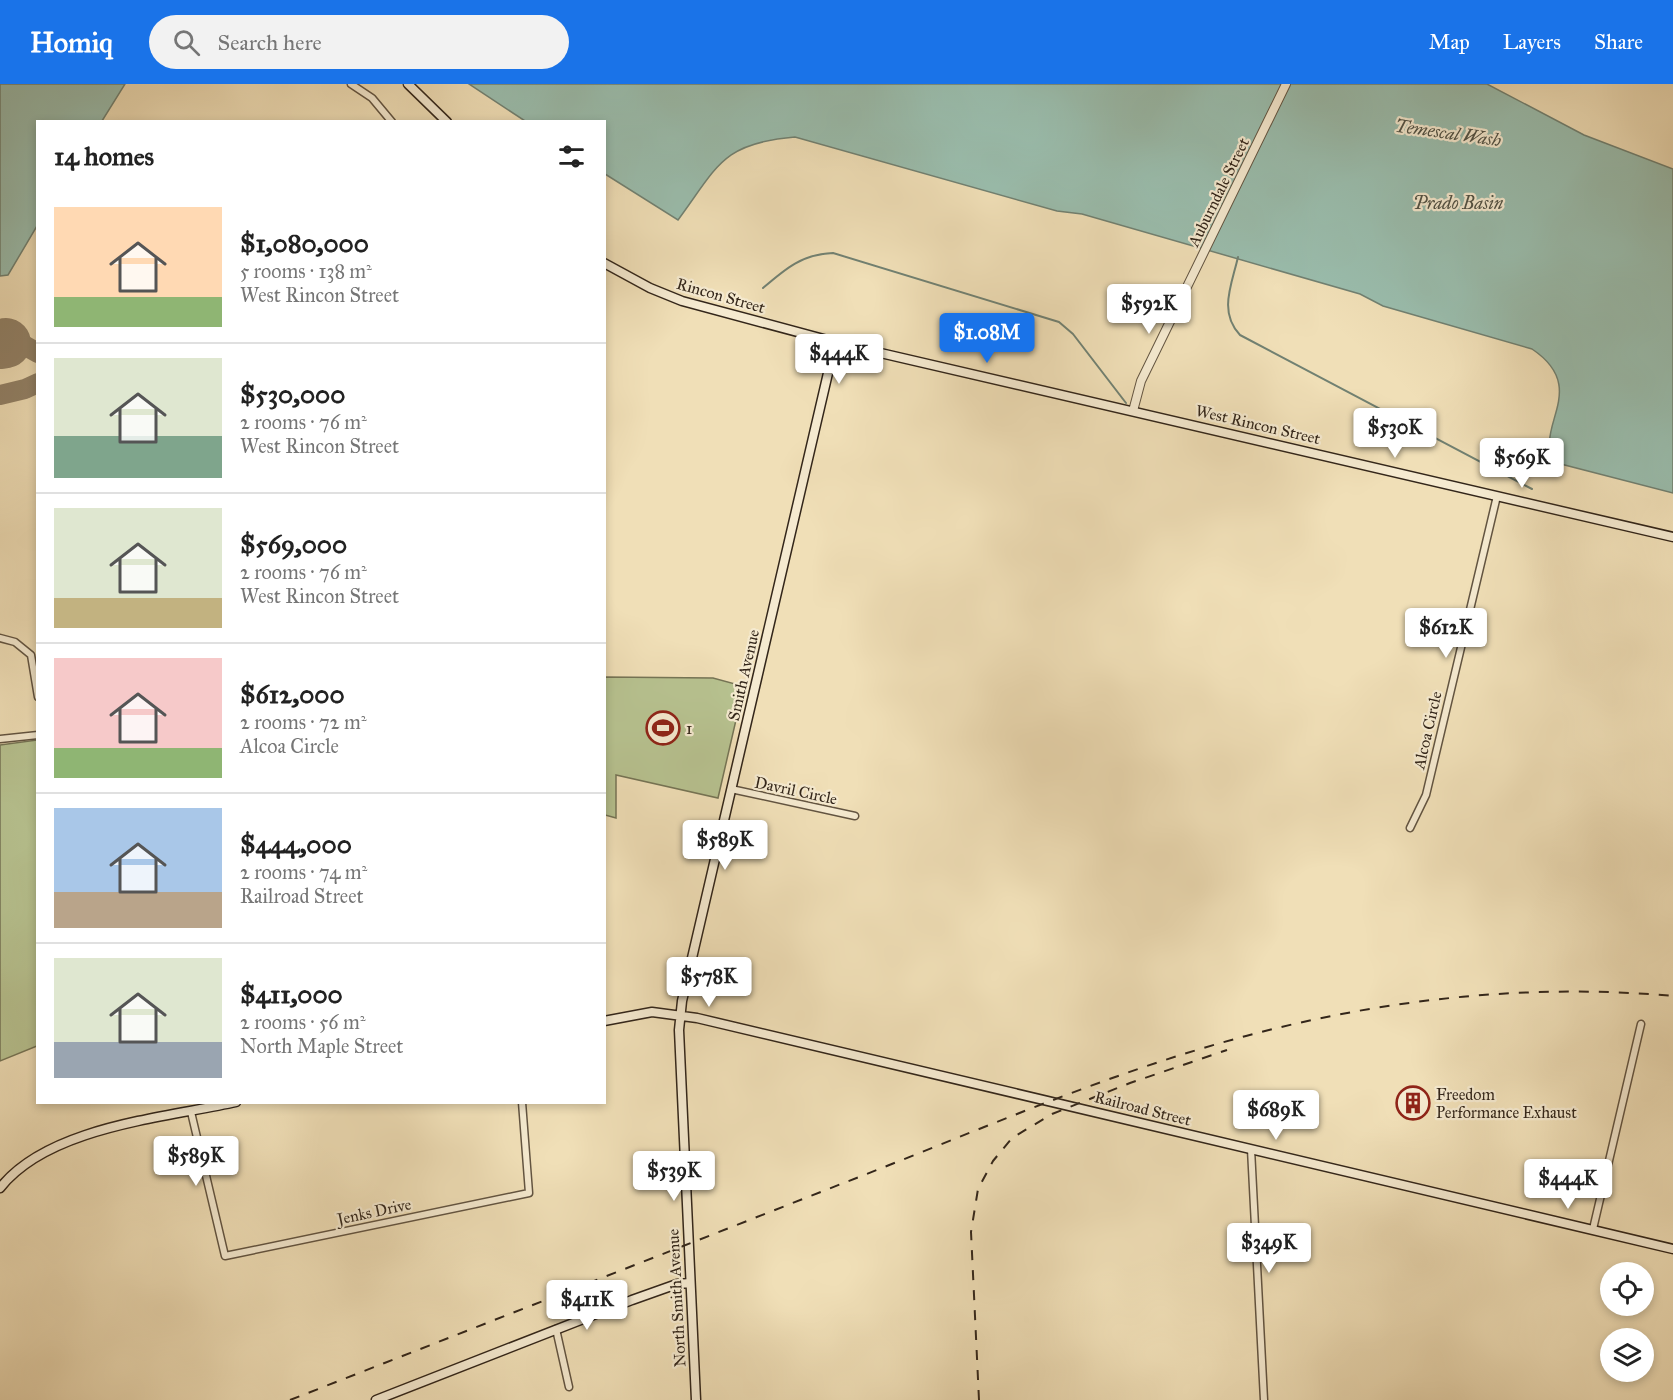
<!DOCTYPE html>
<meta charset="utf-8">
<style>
:root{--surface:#fff;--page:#f2f2f2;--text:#222;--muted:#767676;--line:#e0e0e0;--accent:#1a73e8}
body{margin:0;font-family:"IM FELL Great Primer",serif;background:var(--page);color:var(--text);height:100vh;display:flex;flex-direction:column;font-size:22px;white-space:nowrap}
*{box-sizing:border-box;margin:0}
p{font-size:20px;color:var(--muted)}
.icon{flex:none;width:33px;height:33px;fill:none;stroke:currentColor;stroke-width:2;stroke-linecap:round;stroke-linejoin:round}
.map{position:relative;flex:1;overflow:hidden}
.side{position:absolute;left:36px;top:36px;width:570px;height:984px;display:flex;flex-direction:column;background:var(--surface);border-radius:0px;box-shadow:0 3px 9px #0003}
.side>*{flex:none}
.buttons{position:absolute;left:1600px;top:1178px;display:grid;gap:12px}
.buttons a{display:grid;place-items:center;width:54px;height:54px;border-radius:50%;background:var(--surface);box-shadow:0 3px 9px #0003;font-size:30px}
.price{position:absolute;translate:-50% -51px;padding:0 14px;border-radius:6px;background:#fff;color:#222;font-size:20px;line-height:39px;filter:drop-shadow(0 2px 3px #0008)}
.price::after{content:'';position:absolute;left:50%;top:36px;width:18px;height:14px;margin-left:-9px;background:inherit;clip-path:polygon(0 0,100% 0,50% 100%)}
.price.on{background:var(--accent);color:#fff}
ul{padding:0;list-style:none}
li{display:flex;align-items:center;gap:18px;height:150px;padding:0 18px}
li+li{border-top:2px solid var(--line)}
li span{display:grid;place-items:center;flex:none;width:168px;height:120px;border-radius:0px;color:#555}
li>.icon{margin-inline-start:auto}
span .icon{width:72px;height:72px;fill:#fffc;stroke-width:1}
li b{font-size:26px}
h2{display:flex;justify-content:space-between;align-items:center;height:72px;padding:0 18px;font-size:26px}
header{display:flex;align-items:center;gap:36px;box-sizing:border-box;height:84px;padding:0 30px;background:var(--accent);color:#fff}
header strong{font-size:28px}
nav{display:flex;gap:33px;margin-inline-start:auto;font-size:21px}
.search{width:420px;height:54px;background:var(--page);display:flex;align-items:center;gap:15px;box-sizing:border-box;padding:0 21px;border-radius:33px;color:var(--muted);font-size:22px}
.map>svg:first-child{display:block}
.green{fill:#b7c290;stroke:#757455;stroke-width:1.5}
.water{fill:#9abdad;stroke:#718172;stroke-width:1.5}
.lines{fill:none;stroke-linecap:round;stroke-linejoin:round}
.stream{stroke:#718172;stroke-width:2}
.taxiway{stroke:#928268;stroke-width:20}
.runway{stroke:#928268;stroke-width:50}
.minor-casing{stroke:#625441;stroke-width:9}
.tertiary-casing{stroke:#625441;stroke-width:10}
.secondary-casing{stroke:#33261a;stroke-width:11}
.minor{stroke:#f5ead0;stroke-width:6}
.tertiary{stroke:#f5ead0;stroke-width:8}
.secondary{stroke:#f5ead0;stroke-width:8}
.rail{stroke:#33261a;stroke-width:2;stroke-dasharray:10 10;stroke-linecap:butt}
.labels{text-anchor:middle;stroke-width:4.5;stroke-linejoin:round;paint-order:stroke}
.street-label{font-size:16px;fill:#33261a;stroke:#f5ead0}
.poi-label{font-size:16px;fill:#33261a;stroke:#f5ead0;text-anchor:start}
.water-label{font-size:18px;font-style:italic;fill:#525346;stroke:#f5ead0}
</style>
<header>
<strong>Homiq</strong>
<div class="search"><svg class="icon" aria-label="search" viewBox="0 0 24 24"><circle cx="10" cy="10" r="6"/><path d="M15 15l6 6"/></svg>Search here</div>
<nav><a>Map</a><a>Layers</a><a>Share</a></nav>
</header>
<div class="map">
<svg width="1673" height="1316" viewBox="0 0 1673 1316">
<rect width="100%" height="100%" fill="#f0dfb7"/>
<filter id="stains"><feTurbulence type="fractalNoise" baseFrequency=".00333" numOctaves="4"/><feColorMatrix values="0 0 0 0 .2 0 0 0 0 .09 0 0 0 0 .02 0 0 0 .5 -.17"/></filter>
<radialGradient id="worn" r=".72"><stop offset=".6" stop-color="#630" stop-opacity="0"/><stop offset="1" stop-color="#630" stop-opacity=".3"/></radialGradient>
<path class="green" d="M605,593L713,594L739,601L742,610L718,714L616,691V734L605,731Z
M37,656V962L0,977V661Z"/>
<path class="water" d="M0,0H125L102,37L38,38L37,142L8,191L0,192Z
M469,0H1487L1584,51L1673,85V409L1557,379C1529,346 1593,306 1532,265L1383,222L1360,210L1082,130L1057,127L795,53C722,59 718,82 678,136L605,90L604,38L525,37Z"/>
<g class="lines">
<path class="stream" d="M1238,173C1232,200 1218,228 1240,251L1532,405
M763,204C785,185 802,170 833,169L1059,238L1073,250L1126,319"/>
<path class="taxiway" d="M6,259L22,260L38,269
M0,311L25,305L38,299"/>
<path class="runway" d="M0,260L6,259"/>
<defs>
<path id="minor" d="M351,0L372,14L392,38
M0,554L15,558L31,571L38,613
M0,655L38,651
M731,705L855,732
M1410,744L1426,711L1497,412
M191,1028L225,1172L529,1109L522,1018
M1251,1065L1264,1316
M1593,1145L1641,940
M556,1245L569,1303"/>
<path id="tertiary" d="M1133,327L1141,297L1286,0"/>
<path id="secondary" d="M408,0L447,38
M604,179L650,204L682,217L846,261L1673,453
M604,937L652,928L697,934L1673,1165
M0,1104C48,1043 163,1034 236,1018
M376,1316L632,1216L677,1200L690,1199
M696,1316L679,946L682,917L835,259"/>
</defs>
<use href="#minor" class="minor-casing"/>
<use href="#tertiary" class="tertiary-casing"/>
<use href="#secondary" class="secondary-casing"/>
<use href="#minor" class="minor"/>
<use href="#tertiary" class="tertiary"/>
<use href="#secondary" class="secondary"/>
<path class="rail" d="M290,1316C474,1244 658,1172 841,1100C973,1049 1109,988 1246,952C1383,915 1531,899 1673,912
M979,1316L971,1148L978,1105L993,1077L1012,1054L1052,1030L1130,999L1227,966"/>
</g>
<defs>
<symbol id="stadium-ring" viewBox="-11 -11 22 22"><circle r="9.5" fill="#f5ead0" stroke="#8f2418" stroke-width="1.5"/><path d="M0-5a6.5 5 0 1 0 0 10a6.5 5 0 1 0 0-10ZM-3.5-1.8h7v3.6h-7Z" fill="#8f2418"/></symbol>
<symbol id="building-ring" viewBox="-11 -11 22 22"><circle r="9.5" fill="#f5ead0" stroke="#8f2418" stroke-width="1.5"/><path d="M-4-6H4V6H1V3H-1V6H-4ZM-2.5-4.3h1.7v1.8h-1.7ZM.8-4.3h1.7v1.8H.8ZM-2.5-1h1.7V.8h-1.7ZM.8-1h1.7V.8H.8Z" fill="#8f2418"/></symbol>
</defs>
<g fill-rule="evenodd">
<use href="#stadium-ring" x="644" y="625" width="38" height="38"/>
<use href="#building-ring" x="1394" y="1000" width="38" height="38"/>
</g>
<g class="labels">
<g class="street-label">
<text transform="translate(1218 108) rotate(-64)" y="6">Auburndale Street</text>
<text transform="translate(721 211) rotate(16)" y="6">Rincon Street</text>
<text transform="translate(1258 340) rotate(13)" y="6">West Rincon Street</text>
<text transform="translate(743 591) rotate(-77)" y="6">Smith Avenue</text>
<text transform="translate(1427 646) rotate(-77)" y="6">Alcoa Circle</text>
<text transform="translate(796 706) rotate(12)" y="6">Davril Circle</text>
<text transform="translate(1143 1024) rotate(14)" y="6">Railroad Street</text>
<text transform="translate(374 1127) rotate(-12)" y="6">Jenks Drive</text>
<text transform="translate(676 1214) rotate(-93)" y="6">North Smith Avenue</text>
</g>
<g class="poi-label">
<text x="686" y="650">1</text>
<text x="1436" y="1016">Freedom<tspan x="1436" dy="18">Performance Exhaust</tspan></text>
</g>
<g class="water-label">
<text transform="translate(1448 49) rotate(8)" y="6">Temescal Wash</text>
<text x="1458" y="125">Prado Basin</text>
</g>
</g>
<rect width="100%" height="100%" filter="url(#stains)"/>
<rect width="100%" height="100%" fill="url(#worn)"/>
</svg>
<div class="buttons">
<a><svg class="icon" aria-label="locate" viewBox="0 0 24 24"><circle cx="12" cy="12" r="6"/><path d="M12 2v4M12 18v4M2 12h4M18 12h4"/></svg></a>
<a><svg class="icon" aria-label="layers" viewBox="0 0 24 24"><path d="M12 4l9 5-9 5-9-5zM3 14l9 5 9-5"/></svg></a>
</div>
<b class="price" style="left:1149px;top:251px">$592K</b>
<b class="price on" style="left:987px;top:280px">$1.08M</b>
<b class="price" style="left:839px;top:301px">$444K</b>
<b class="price" style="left:1395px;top:375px">$530K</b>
<b class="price" style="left:1522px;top:405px">$569K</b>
<b class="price" style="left:1446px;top:575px">$612K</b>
<b class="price" style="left:725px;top:787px">$589K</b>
<b class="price" style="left:709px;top:924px">$578K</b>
<b class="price" style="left:1276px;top:1057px">$689K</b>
<b class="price" style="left:196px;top:1103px">$589K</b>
<b class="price" style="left:674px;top:1118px">$539K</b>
<b class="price" style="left:1568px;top:1126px">$444K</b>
<b class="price" style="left:1269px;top:1190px">$349K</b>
<b class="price" style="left:587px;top:1247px">$411K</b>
<section class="side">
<h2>14 homes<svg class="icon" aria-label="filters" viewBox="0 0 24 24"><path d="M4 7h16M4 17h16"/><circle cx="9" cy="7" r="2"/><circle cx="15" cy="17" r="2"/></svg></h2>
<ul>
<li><span style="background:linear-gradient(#ffd9b3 75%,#8fb573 0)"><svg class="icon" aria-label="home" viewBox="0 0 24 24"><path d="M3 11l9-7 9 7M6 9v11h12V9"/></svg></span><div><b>$1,080,000</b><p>5 rooms · 138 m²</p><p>West Rincon Street</p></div></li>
<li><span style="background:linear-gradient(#dfe7d0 65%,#7fa58c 0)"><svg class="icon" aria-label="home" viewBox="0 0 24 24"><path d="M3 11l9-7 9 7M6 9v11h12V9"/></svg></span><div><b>$530,000</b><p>2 rooms · 76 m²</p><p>West Rincon Street</p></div></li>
<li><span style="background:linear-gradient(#dfe7d0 75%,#c2b280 0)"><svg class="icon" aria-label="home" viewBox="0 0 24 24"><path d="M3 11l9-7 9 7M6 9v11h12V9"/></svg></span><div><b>$569,000</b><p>2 rooms · 76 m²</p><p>West Rincon Street</p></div></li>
<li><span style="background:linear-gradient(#f6c9c9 75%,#8fb573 0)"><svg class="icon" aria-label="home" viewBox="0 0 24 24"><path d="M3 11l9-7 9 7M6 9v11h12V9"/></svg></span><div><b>$612,000</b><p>2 rooms · 72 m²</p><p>Alcoa Circle</p></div></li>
<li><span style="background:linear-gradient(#a9c7e8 70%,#b9a48a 0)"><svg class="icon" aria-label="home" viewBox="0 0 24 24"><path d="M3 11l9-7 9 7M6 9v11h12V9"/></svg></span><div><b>$444,000</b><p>2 rooms · 74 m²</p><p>Railroad Street</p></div></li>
<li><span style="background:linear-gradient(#dfe7d0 70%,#9aa5b1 0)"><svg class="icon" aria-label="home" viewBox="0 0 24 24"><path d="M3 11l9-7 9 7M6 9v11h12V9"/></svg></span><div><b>$411,000</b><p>2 rooms · 56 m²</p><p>North Maple Street</p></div></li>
</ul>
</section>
</div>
